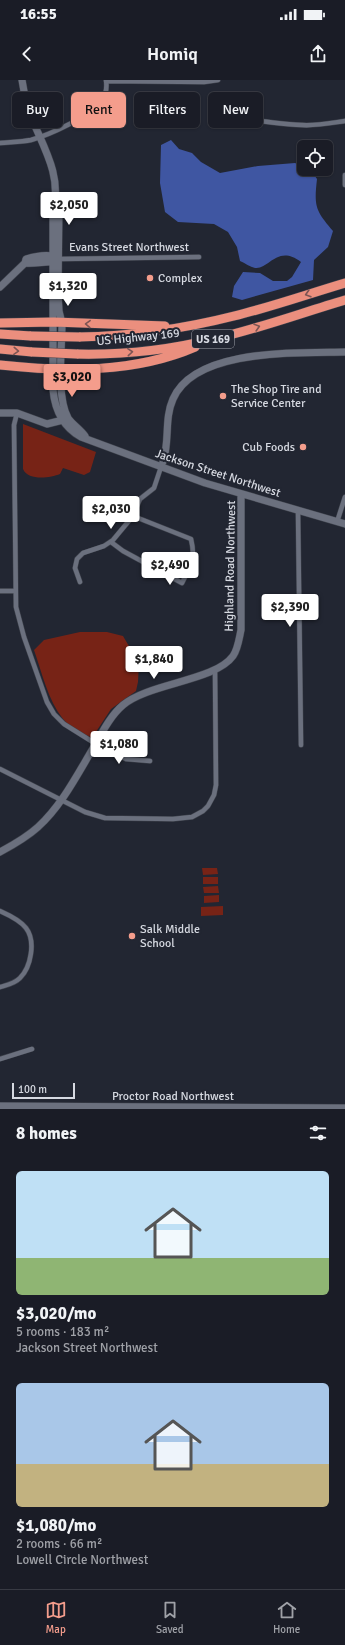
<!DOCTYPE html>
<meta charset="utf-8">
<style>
:root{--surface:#1a1c26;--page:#23252e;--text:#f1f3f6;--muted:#9fa1a7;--line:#383a43;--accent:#f49d8c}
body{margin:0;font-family:Signika,sans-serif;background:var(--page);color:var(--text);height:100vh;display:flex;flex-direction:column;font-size:15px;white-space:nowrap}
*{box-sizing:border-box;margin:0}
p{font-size:13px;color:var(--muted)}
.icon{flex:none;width:22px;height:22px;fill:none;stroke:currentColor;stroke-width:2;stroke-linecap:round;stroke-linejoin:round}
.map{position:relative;height:1029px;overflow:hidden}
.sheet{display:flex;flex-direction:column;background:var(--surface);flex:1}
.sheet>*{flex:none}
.top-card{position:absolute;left:12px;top:12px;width:321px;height:36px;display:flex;gap:8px}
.controls{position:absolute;left:297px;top:60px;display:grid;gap:8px}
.controls a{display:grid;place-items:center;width:36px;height:36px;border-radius:6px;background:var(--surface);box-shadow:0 1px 3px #0004,0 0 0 1px var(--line);font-size:20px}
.scale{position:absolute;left:12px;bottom:10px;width:63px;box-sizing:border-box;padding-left:4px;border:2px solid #d6d9e1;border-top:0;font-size:11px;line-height:14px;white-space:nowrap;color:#d6d9e1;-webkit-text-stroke:3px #222632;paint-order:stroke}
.price{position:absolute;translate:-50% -34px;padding:0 9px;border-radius:4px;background:#fff;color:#222;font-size:13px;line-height:26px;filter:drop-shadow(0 1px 2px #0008)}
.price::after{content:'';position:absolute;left:50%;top:24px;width:12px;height:9px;margin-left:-6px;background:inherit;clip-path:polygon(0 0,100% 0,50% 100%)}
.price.on{background:var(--accent);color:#111}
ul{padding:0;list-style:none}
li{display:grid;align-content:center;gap:8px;height:212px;padding:0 16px}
li span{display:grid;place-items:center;height:124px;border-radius:6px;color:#555}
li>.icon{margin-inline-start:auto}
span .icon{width:72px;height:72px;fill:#fffc;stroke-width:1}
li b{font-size:17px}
h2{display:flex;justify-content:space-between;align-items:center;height:48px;padding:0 16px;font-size:17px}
.pill{padding:0 14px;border-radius:6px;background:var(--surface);box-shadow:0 1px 3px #0004,0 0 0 1px var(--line);font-size:14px;line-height:36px}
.pill.on{background:var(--accent);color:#111}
.status{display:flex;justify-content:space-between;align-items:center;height:28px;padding:0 20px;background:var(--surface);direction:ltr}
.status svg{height:11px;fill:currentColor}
header{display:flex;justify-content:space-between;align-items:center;height:52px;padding:0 16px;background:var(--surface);font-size:18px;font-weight:600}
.tab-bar{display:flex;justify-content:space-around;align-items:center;height:56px;border-top:1px solid var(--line);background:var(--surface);font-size:11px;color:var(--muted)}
.tab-bar a{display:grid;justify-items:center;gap:2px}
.tab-bar .on{color:var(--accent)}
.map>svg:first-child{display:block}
.green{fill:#772316}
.water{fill:#3f56a2}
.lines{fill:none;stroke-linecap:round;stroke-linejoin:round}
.street-casing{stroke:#40444e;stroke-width:5.5}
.secondary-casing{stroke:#40444e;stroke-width:8}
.highway-casing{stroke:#40444e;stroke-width:10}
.street{stroke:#6b707e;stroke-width:4.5}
.secondary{stroke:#6b707e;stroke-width:7}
.highway{stroke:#eb8f7e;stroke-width:9}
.highway-bridge-casing{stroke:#40444e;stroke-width:10;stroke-linecap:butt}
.highway-bridge{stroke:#eb8f7e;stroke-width:9}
.oneway{stroke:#7c5554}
.poi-dot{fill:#f49d8c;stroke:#222632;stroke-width:1.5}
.labels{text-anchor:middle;stroke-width:4;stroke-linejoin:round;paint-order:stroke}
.shield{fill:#222632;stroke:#a0a3ac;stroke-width:1}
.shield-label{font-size:11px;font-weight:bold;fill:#d6d9e1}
.street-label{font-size:12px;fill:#d6d9e1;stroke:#222632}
.poi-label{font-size:12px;fill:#d6d9e1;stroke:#222632;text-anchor:start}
</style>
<div class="status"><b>16:55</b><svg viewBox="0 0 49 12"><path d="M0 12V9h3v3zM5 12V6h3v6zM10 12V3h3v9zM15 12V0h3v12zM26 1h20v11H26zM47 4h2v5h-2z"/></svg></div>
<header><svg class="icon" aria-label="back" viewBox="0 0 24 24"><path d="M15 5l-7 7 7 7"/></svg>Homiq<svg class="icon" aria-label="share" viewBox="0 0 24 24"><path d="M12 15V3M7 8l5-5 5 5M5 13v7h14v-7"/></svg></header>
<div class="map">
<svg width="345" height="1029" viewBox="0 0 345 1029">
<rect width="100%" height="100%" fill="#222632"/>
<path class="green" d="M23,344L96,372L90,392L84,395L63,388L60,394C50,398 28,401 23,389Z
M80,552H107L123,556L139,583L138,602L136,611L111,629L92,658C82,653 70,648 63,639C48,620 42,593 34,570L44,560Z
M202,788H217L218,794L203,795Z
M203,797H218V804H203Z
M218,806L219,813H204L203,807Z
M219,815V822L204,823V816Z
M223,826V835L201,836V827Z"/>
<path class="water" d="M171,60L179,69L192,73L201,82L220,93L258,86L295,83L304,87V89H310L317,99C314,126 315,130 333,151L328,167L314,180L313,200L242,220L232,217L234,206L243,192L260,193L273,201H287L292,197L301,182C277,164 269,190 255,188C250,187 245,183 240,181L237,167L228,152L214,144L178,142L165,132L160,103L161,65Z"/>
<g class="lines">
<defs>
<path id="street" d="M106,1L204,2L218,0
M219,44C249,35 272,45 302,45C316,46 331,43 345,41
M0,63C10,62 21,62 31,60C49,55 91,36 102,21C106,15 107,7 106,0
M345,95V105
M59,179L199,177
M17,333L14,345L16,527L24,557L47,622L54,634L64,644L96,664L126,679L150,681
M298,431L301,665
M337,442L345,417
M111,462L123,471L182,503C191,485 196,480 191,459L133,436
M80,502L75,488L77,479L83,473L104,466L113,460L133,436L140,419L154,408L162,384
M0,511H15
M0,689L85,732L105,738L173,739L192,737L203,731L208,726L214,715L216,705L215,589
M0,831C9,835 20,840 26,848C36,861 31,887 20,898C14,904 7,905 0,907
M0,979L32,969"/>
<path id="secondary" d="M22,0C24,13 27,27 32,39C44,68 62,97 53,129V310C55,330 63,347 81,357L205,403L345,444
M56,120L59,127L58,212L59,231L62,243C62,269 56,316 68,338C73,345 80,349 85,356
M25,183C29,184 54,182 57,180
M0,207L25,183L26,179C36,176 49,173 58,178
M0,333H17L47,344L67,339
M163,382C170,361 164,339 173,319C195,268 298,273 345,272
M0,772C13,765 27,757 38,747C61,726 76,697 92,670C101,655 109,637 123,625C149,603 215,601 233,576C238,569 239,559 241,550V415
M0,1026L345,1028"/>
<path id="highway" d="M0,243L54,242L165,246
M0,254L31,256
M79,257C132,256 183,249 234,236C271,227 308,214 345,203
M0,269L32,272
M77,274C123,275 169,270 213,259C258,249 301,233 345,220
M0,285C65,292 135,293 195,267"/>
</defs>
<use href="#street" class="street-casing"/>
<use href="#secondary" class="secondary-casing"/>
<use href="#highway" class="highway-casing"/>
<use href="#street" class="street"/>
<use href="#secondary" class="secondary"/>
<use href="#highway" class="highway"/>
<defs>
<path id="highway-bridge" d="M31,256L79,257
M32,272L77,274"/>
</defs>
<use href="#highway-bridge" class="highway-bridge-casing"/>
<use href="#highway-bridge" class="highway-bridge"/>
</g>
<defs><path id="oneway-chevron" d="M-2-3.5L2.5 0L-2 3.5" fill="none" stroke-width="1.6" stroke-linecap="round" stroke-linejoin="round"/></defs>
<g class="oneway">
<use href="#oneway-chevron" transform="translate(308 214) rotate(163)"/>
<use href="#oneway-chevron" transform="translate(88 244) rotate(-178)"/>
<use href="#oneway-chevron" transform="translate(257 247) rotate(-17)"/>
<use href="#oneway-chevron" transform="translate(16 271) rotate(4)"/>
<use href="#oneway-chevron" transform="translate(130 272) rotate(-5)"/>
</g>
<g class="poi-dot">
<circle cx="150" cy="198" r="4"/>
<circle cx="223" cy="316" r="4"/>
<circle cx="303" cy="367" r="4"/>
<circle cx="132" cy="856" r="4"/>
</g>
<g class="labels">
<rect class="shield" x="192" y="250" width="42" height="18" rx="3"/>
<g class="shield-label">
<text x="213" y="263">US 169</text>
</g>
<g class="street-label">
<text x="129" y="171">Evans Street Northwest</text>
<text transform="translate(138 257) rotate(-6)" y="4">US Highway 169</text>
<text transform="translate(218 393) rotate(18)" y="4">Jackson Street Northwest</text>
<text transform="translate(230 486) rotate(-89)" y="4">Highland Road Northwest</text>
<text x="173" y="1020">Proctor Road Northwest</text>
</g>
<g class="poi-label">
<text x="158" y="202">Complex</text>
<text x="231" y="313">The Shop Tire and<tspan x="231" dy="14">Service Center</tspan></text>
<text x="295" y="371" text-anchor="end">Cub Foods</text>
<text x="140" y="853">Salk Middle<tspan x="140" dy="14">School</tspan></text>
</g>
</g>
</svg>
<div class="controls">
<a><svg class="icon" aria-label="locate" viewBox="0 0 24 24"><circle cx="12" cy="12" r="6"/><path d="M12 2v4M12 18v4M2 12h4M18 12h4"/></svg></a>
</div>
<div class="scale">100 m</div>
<b class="price" style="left:69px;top:146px">$2,050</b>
<b class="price" style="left:68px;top:227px">$1,320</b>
<b class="price on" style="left:72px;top:318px">$3,020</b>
<b class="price" style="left:111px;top:450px">$2,030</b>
<b class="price" style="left:170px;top:506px">$2,490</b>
<b class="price" style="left:290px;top:548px">$2,390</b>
<b class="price" style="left:154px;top:600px">$1,840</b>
<b class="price" style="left:119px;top:685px">$1,080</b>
<div class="top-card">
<a class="pill">Buy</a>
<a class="pill on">Rent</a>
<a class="pill">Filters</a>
<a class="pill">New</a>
</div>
</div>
<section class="sheet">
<h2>8 homes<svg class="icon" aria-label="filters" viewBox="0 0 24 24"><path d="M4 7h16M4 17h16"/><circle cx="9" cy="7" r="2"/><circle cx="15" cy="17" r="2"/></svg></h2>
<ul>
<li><span style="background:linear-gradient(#bfe0f5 70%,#8fb573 0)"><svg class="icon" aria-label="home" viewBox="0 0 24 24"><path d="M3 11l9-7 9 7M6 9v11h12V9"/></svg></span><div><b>$3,020/mo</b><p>5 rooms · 183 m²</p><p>Jackson Street Northwest</p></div></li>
<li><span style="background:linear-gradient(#a9c7e8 65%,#c2b280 0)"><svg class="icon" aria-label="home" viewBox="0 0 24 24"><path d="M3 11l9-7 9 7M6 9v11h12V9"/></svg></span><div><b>$1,080/mo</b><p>2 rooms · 66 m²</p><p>Lowell Circle Northwest</p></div></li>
</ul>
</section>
<nav class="tab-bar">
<a class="on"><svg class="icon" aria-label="map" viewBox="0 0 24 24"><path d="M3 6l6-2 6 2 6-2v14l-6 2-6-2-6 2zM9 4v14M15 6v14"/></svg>Map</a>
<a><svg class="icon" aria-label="saved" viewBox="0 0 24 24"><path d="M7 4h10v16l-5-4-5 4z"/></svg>Saved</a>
<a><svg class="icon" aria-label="home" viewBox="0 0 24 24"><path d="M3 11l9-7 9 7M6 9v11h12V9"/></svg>Home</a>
</nav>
